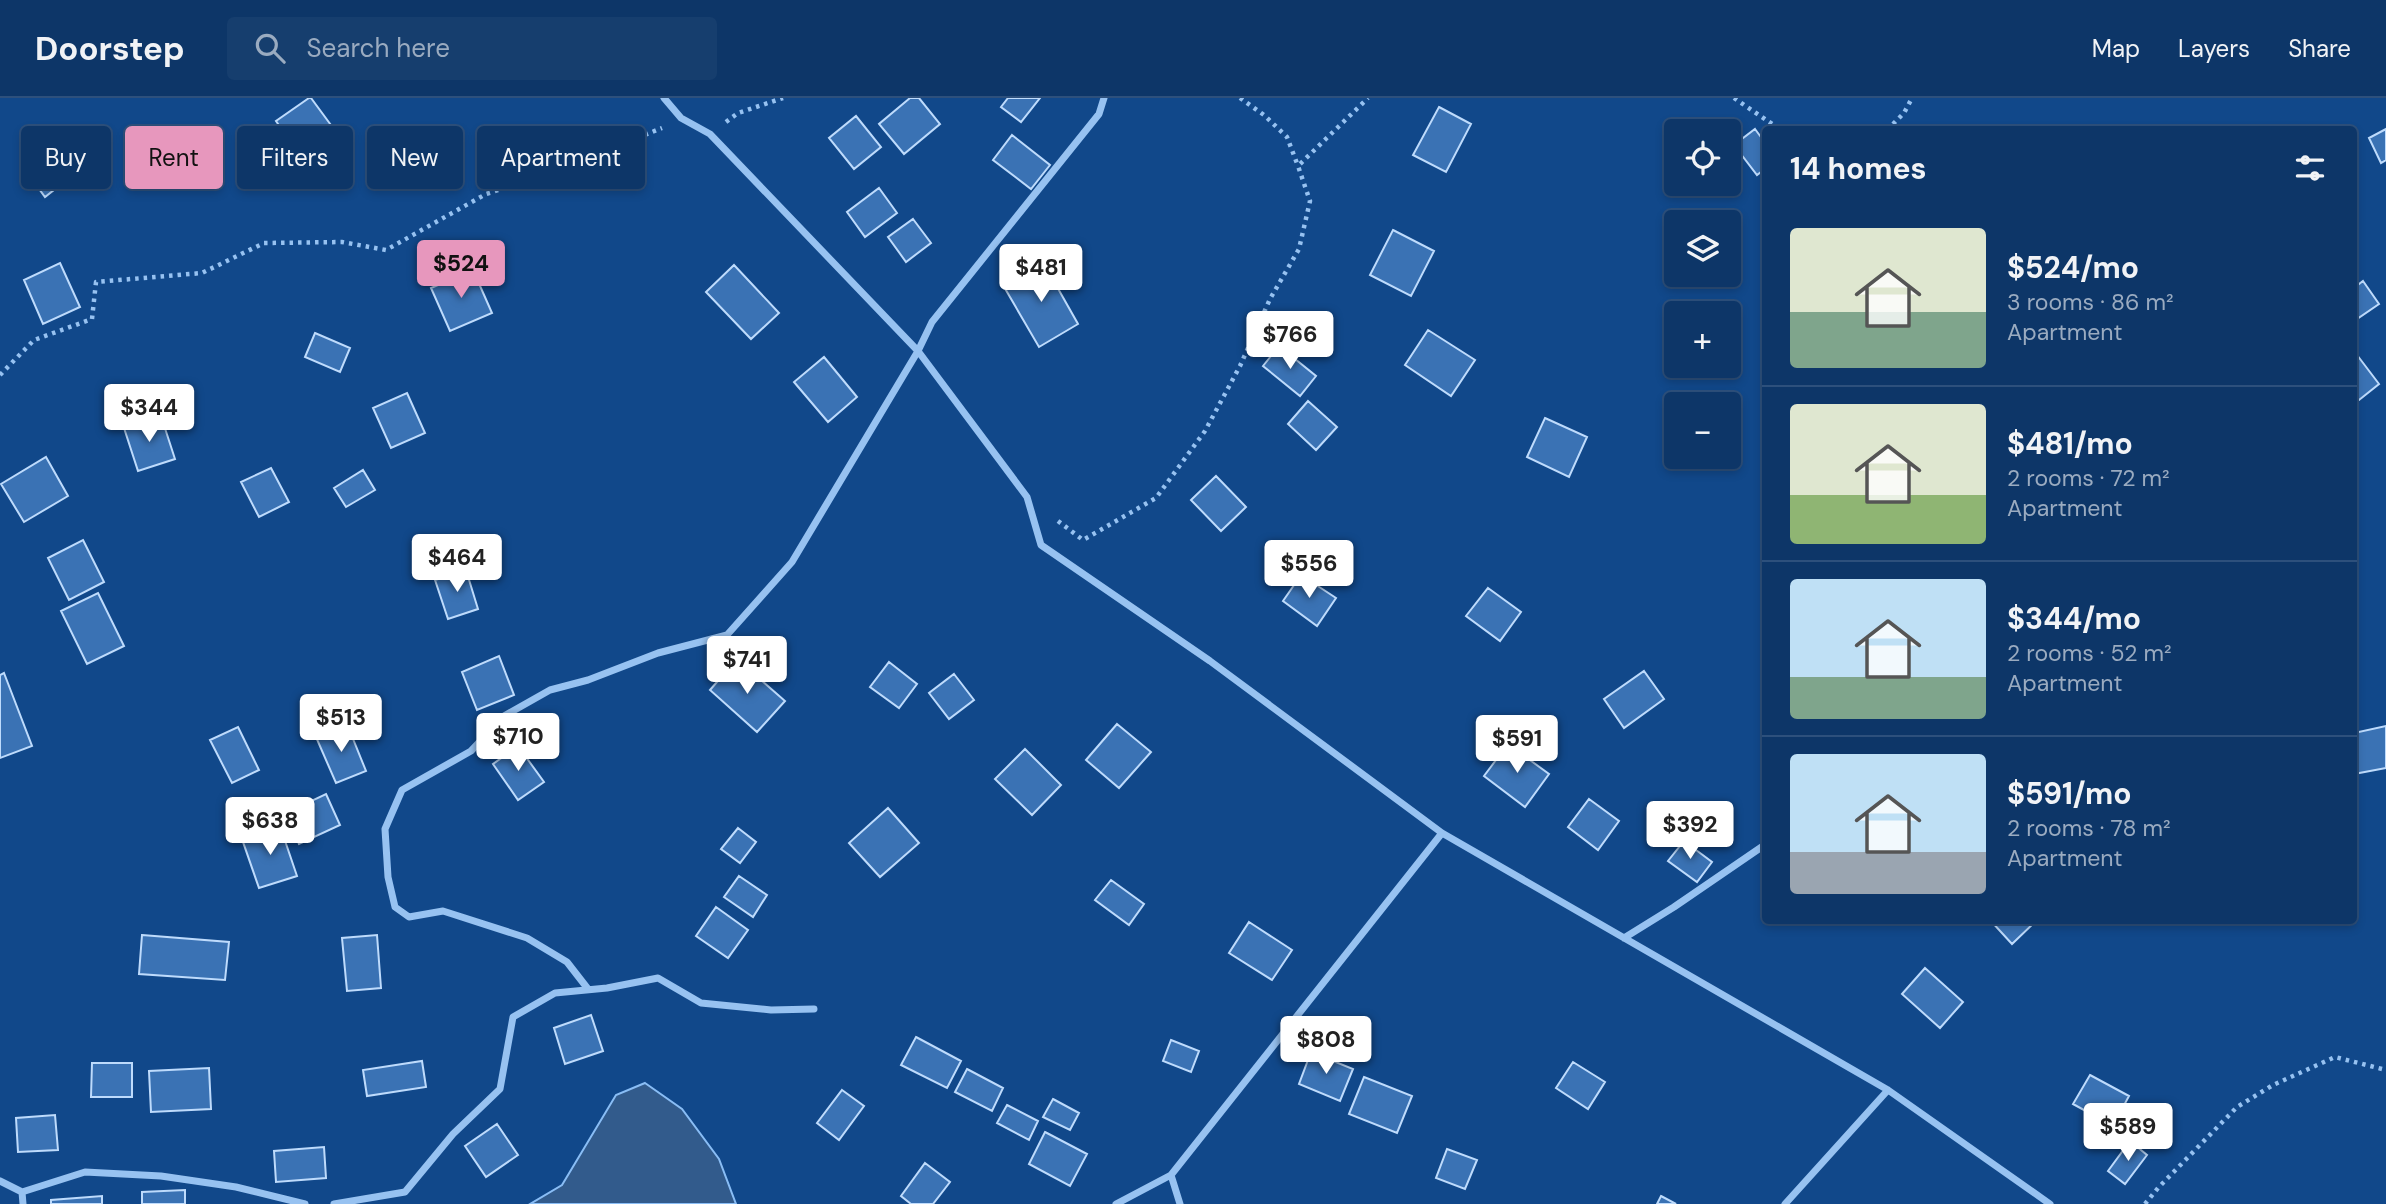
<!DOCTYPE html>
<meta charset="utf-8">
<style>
:root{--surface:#0d3668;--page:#163e6e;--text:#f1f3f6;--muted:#9aabc0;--line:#2d507c;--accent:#e797bd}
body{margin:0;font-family:"DM Sans",sans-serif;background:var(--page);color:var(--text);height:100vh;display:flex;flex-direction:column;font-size:26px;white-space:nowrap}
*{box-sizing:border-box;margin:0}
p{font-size:23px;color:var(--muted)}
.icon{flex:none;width:38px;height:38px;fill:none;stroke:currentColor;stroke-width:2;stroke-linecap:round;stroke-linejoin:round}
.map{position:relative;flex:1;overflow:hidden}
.panel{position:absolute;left:1762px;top:28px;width:595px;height:798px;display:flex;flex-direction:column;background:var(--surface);border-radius:7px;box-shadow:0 4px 10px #0003,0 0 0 2px var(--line)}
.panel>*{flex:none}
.banner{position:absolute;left:21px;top:28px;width:665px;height:63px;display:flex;gap:14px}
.tools{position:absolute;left:1664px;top:21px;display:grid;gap:14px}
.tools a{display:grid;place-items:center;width:77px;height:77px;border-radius:7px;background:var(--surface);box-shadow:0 4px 10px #0003,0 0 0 2px var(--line);font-size:35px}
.price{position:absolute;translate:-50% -60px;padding:0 16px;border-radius:7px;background:#fff;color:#222;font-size:23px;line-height:46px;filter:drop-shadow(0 2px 4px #0008)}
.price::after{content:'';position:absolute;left:50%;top:42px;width:21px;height:16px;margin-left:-10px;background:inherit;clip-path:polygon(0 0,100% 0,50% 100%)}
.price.active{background:var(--accent);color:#111}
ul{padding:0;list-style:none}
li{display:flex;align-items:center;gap:21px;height:175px;padding:0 28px}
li+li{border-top:2px solid var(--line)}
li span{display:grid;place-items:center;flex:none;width:196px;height:140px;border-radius:7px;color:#555}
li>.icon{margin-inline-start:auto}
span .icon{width:84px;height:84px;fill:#fffc;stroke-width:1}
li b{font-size:30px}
h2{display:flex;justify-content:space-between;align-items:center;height:84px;padding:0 28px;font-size:30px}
.tag{padding:0 24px;border-radius:7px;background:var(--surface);box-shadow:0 4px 10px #0003,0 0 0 2px var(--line);font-size:24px;line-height:63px}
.tag.active{background:var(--accent);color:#111}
header{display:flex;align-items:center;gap:42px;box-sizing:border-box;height:98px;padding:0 35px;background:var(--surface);border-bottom:2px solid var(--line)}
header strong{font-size:33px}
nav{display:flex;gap:38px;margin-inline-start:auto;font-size:24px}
.search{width:490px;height:63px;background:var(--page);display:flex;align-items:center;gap:18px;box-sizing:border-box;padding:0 24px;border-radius:7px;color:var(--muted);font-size:26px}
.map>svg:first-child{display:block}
.water{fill:#325b8c;stroke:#89bdf5;stroke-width:2}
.building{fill:#3a72b4;stroke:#bedbfc;stroke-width:2}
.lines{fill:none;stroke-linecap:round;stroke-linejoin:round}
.path{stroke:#97c2f1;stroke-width:4.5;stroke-dasharray:3.5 5;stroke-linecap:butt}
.street{stroke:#97c2f1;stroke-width:7}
</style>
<header>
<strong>Doorstep</strong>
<div class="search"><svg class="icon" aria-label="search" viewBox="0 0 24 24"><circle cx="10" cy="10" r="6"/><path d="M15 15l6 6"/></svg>Search here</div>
<nav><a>Map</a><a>Layers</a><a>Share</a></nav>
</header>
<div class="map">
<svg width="2386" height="1106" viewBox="0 0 2386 1106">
<rect width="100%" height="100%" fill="#11488a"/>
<path class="water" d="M645,985L682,1011L719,1061L736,1106H530L562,1087L616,997Z"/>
<path class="building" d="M309,0H311L339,38L304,63L276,23Z
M910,0H919L940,26L904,56L879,26Z
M1008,0H1040L1021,24L1001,9Z
M1439,9L1471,26L1446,74L1413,57Z
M856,18L881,49L854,71L829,40Z
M1755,31L1766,46V70L1757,77L1734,47Z
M2386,31V62L2381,65L2369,40Z
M1012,37L1050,67L1031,91L993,62Z
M61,41L83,69L45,99L23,69Z
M879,90L897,115L865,139L847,114Z
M913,121L931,145L906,164L888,139Z
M1393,132L1434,153L1411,198L1370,177Z
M1043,164L1078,226L1039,249L1003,187Z
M60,165L80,209L43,226L24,182Z
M734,167L779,215L751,241L706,194Z
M473,172L492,215L450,233L431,190Z
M2363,183L2379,206L2354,223V190Z
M1428,232L1475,262L1451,298L1405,267Z
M315,235L350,250L340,274L305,259Z
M1279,248L1316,278L1300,298L1263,268Z
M2354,253L2379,286L2354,306Z
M824,259L857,299L828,324L794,284Z
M407,295L425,335L391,350L373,310Z
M1308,303L1337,329L1316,352L1288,326Z
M161,318L175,361L138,373L124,330Z
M1545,320L1587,339L1569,379L1527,359Z
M46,359L68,398L24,424L1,386Z
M271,370L289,404L259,419L241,384Z
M363,372L375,392L346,409L334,390Z
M1216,378L1246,409L1221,433L1191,402Z
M83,442L104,484L69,502L48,460Z
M466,472L478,511L448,521L435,482Z
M1301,477L1336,500L1317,528L1283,503Z
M1488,490L1521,514L1500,543L1466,518Z
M98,495L124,548L87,566L61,513Z
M499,558L514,597L477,612L462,574Z
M737,561L785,603L757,634L710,592Z
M889,564L917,586L899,610L870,589Z
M1644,573L1664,601L1624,630L1604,601Z
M4,575L32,648L0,660V577Z
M954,576L974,602L949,621L929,595Z
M347,626L366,673L336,685L316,639Z
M1117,626L1151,654L1119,690L1086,662Z
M2386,628V670L2354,676V635Z
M238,629L259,672L232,685L210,642Z
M1508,646L1549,676L1525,709L1484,678Z
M518,648L544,684L518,702L493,666Z
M1025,651L1061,687L1032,717L995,681Z
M326,696L340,727L299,746L286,715Z
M1589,701L1619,723L1598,752L1568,729Z
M888,710L919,745L880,779L849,745Z
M280,728L297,778L259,790L242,741Z
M738,730L756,744L740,765L721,751Z
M1684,743L1712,764L1697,784L1668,763Z
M739,778L767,797L753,819L724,799Z
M1111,782L1144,806L1129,827L1095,802Z
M716,809L748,832L728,860L696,838Z
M1990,822H2037L2012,846Z
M1249,824L1292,852L1272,882L1229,855Z
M142,837L229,844L225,882L139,876Z
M377,837L381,890L347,893L342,840Z
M1925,870L1963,904L1940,930L1902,896Z
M591,917L603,953L565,966L554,930Z
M916,939L961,963L947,990L901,967Z
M1171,942L1199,953L1191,974L1163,963Z
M1311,954L1353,971L1340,1003L1299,986Z
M422,963L426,989L367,998L363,972Z
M1573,964L1605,984L1588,1011L1556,990Z
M92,965H132V999H91Z
M209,970L211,1011L151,1014L149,973Z
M967,971L1003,990L992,1013L955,994Z
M2090,977L2129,998L2113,1028L2073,1006Z
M1364,979L1412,998L1397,1035L1349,1016Z
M842,992L864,1008L839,1042L817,1025Z
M1053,1001L1079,1015L1070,1032L1043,1019Z
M1007,1007L1038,1023L1029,1042L997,1025Z
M55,1017L58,1052L18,1054L16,1020Z
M497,1026L518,1057L486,1079L465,1048Z
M1045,1034L1087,1056L1070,1088L1029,1066Z
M2130,1043L2147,1057L2125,1086L2108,1073Z
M324,1049L326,1080L276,1084L274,1053Z
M1447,1051L1477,1062L1465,1091L1436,1080Z
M925,1065L950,1084L933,1106H911L901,1098Z
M185,1092V1106H142V1094Z
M102,1098V1106H51V1102Z
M1661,1098L1676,1106H1657Z"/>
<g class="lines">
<path class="path" d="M1240,0L1264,17L1287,39L1298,68
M1734,0L1781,32
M726,24L738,15L783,0
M1887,32L1904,15L1912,0
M0,277L34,242L92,221L96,184L202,175L264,145L342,144L386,152L486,96L581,66L601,51L627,44L662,30
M1058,423L1083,442L1156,400L1205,333L1240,268L1270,201L1299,151L1310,103L1298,68L1368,0
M2145,1106L2158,1090L2237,1009L2273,987L2335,959L2386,972"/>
<path class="street" d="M664,0L681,20L710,36L918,253L1027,399L1041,447L1210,563L1442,735L1888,992L2050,1106
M1624,840L1674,809L1766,746
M588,891L567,864L527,840L443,813L409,819L395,809L388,779L385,731L402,692L471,653L504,618L550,592L588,582L658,555L727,537L792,464L918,253L932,224L1099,16L1104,0
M1171,1077L1180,1106
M0,1083L22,1094L85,1074L161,1078L236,1089L305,1106
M22,1094L23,1106
M334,1106L405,1094L453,1036L500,991L513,919L555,895L607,890L658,880L701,905L771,912L814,911
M1116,1106L1171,1077L1442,735
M1785,1106L1888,992"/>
</g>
</svg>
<div class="tools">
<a><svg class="icon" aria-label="locate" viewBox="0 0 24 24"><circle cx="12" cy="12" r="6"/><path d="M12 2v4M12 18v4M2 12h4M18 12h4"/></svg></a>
<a><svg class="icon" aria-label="layers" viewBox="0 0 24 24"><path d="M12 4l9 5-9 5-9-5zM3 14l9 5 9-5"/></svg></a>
<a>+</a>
<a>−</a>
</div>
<b class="price active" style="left:461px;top:202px">$524</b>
<b class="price" style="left:1041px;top:206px">$481</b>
<b class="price" style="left:1290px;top:273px">$766</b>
<b class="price" style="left:149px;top:346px">$344</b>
<b class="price" style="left:457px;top:496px">$464</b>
<b class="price" style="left:1309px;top:502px">$556</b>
<b class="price" style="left:747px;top:598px">$741</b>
<b class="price" style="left:341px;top:656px">$513</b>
<b class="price" style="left:518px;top:675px">$710</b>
<b class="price" style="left:1517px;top:677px">$591</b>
<b class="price" style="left:270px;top:759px">$638</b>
<b class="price" style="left:1690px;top:763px">$392</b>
<b class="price" style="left:1326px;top:978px">$808</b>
<b class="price" style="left:2128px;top:1065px">$589</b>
<div class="banner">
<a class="tag">Buy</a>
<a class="tag active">Rent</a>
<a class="tag">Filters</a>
<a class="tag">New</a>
<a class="tag">Apartment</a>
</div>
<section class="panel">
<h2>14 homes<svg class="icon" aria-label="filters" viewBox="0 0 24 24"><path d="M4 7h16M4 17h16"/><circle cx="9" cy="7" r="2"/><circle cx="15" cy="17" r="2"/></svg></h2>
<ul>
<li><span style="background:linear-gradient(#dfe7d0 60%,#7fa58c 0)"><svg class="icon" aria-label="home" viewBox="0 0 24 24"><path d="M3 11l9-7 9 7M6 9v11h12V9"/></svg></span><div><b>$524/mo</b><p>3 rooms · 86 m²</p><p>Apartment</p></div></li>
<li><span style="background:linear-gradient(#dfe7d0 65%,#8fb573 0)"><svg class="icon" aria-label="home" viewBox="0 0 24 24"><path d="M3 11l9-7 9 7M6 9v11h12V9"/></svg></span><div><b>$481/mo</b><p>2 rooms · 72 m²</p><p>Apartment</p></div></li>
<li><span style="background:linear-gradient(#bfe0f5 70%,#7fa58c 0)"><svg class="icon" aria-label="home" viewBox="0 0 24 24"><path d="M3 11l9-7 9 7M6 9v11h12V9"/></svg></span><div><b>$344/mo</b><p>2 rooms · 52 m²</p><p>Apartment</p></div></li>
<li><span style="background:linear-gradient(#bfe0f5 70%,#9aa5b1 0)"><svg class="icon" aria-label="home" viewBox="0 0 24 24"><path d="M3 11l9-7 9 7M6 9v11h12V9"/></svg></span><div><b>$591/mo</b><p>2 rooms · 78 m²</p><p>Apartment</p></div></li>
</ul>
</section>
</div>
